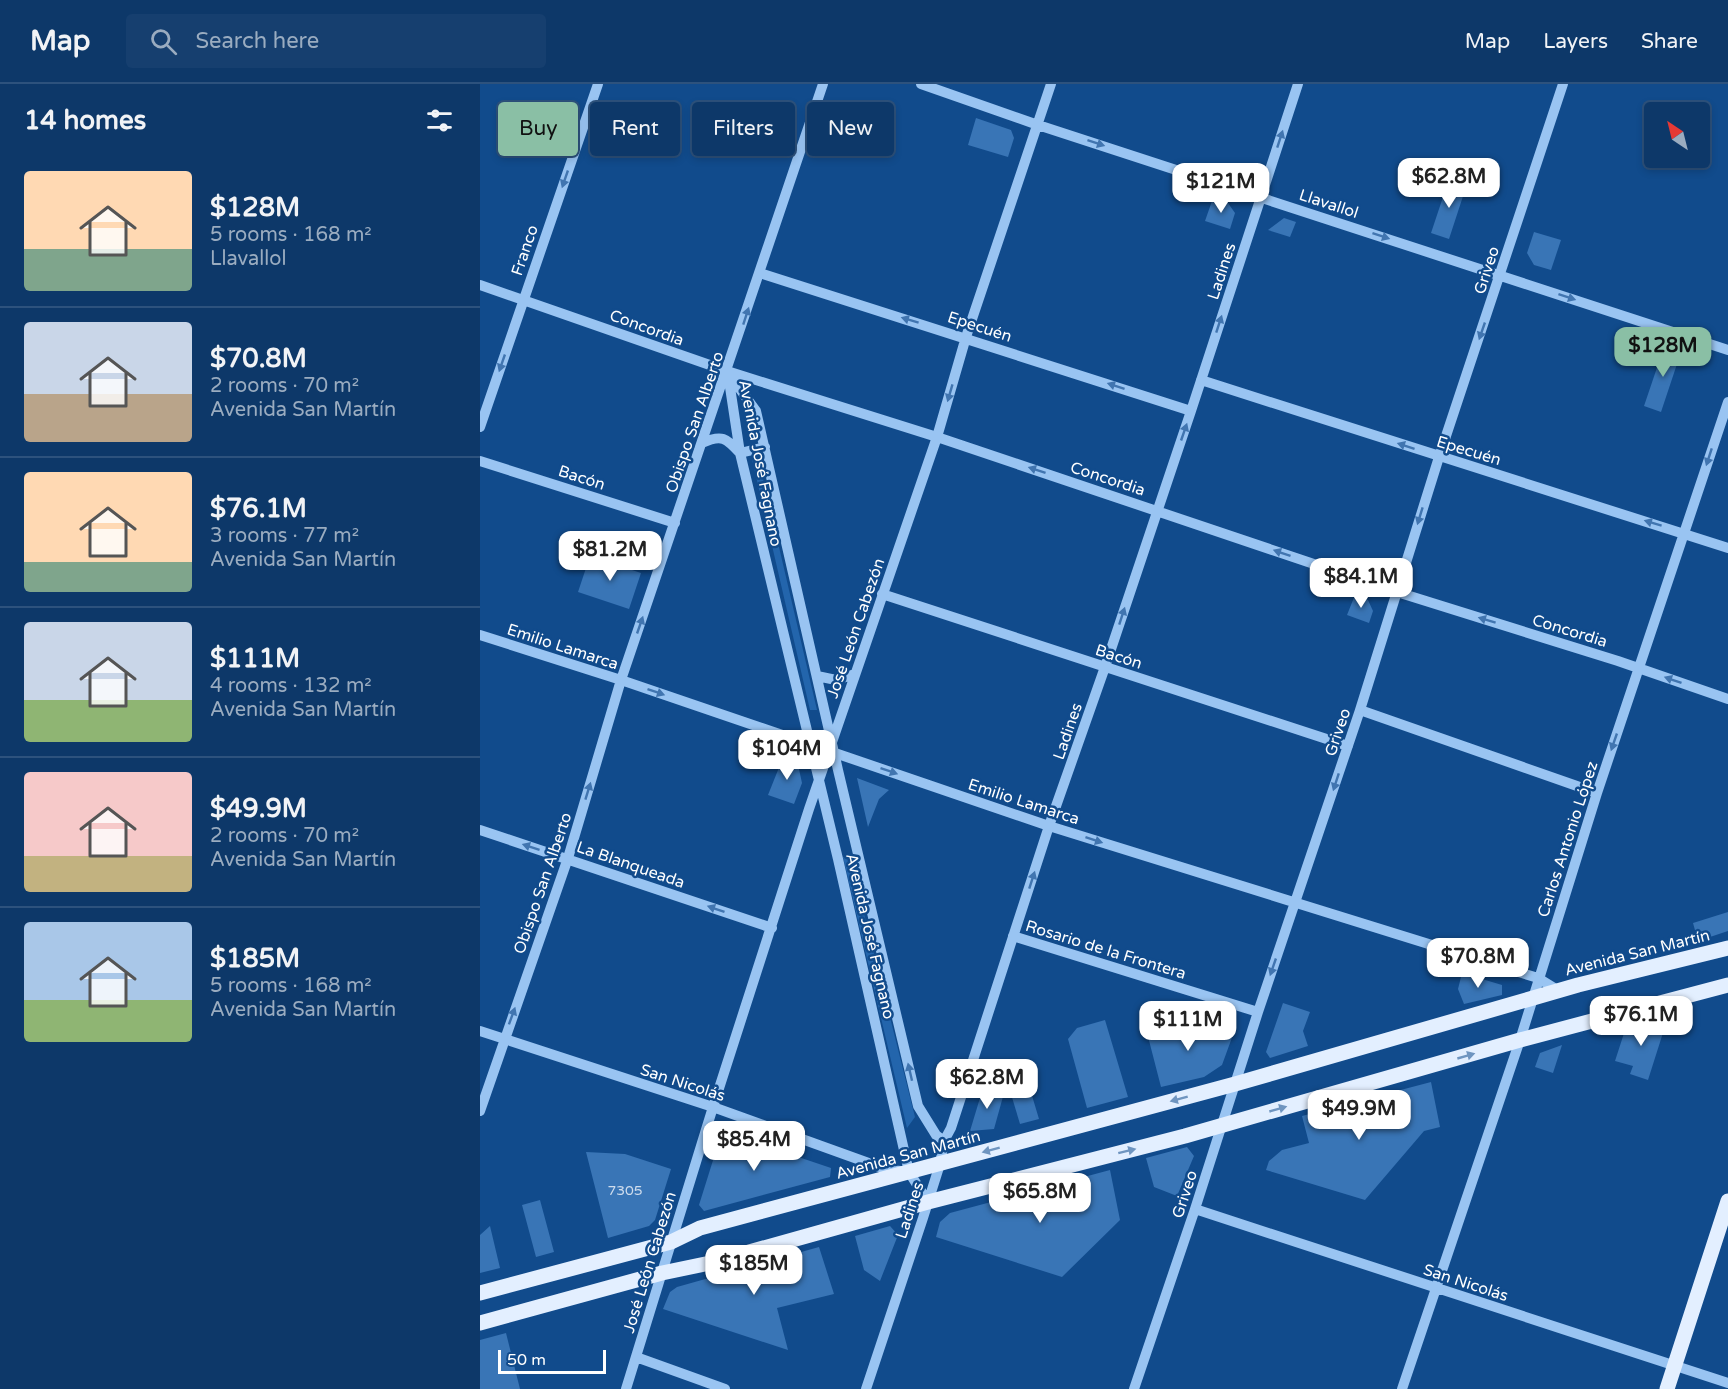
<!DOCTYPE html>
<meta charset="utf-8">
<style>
:root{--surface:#0d3869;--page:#163f6f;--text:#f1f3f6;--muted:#9aacc0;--line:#2d527d;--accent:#8abfa5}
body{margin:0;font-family:"Varela Round",sans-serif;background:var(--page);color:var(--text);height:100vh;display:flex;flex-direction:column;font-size:22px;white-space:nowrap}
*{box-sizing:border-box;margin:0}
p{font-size:20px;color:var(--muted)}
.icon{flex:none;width:33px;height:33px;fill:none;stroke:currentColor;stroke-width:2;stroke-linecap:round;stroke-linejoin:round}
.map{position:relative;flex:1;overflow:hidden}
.side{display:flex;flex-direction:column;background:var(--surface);width:480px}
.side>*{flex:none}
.guide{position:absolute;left:18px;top:18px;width:570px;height:54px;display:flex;gap:12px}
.needle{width:39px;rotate:325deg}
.controls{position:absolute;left:1164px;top:18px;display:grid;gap:12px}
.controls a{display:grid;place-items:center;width:66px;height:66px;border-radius:6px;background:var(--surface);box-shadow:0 3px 9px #0003,0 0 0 2px var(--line);font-size:30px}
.scale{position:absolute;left:18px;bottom:15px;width:108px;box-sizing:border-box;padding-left:6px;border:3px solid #fff;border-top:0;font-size:16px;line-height:21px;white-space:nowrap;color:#fff;-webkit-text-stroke:4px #114b8c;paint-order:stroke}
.price{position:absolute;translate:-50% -51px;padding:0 14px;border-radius:12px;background:#fff;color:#222;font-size:20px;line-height:39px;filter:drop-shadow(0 2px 3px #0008)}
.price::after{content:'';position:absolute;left:50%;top:36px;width:18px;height:14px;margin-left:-9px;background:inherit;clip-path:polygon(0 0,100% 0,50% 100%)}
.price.selected{background:var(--accent);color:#111}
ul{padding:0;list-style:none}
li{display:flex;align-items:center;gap:18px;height:150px;padding:0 24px}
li+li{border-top:2px solid var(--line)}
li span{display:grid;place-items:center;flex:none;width:168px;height:120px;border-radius:6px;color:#555}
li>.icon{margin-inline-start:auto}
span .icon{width:72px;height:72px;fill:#fffc;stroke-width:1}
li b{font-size:26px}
h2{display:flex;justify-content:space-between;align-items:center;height:72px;padding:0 24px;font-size:26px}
.chip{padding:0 21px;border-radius:6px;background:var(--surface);box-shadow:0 3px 9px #0003,0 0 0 2px var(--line);font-size:21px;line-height:54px}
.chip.selected{background:var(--accent);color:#111}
header{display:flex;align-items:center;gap:36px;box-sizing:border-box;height:84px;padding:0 30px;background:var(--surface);border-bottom:2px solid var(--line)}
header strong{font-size:28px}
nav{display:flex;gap:33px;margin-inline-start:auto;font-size:21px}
.search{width:420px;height:54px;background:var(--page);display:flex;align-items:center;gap:15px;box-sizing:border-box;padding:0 21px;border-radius:6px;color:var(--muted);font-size:22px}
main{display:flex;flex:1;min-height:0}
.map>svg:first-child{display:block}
.green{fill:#2365ac}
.building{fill:#3975b6}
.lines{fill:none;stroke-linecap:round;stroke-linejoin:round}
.minor{stroke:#99c4f2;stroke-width:10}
.major{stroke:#e3efff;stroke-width:15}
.oneway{fill:#4175b0}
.oneway2{fill:#6f95c0}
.labels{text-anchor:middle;stroke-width:5;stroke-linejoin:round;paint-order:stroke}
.number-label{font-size:14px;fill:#cedced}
.street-label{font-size:16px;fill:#fff;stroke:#114b8c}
</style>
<header>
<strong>Map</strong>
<div class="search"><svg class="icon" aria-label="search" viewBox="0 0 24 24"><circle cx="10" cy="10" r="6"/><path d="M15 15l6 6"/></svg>Search here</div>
<nav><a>Map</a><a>Layers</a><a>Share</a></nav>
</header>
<main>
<section class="side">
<h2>14 homes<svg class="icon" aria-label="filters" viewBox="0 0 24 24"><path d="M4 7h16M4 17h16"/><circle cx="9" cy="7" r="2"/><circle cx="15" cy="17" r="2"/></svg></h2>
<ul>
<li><span style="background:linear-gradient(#ffd9b3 65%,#7fa58c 0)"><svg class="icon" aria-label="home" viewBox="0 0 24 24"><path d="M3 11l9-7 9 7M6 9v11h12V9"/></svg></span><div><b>$128M</b><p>5 rooms · 168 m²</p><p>Llavallol</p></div></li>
<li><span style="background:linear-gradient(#c9d6e8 60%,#b9a48a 0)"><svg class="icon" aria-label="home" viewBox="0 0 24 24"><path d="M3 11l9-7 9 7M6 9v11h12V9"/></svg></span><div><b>$70.8M</b><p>2 rooms · 70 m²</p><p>Avenida San Martín</p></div></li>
<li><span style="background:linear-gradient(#ffd9b3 75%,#7fa58c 0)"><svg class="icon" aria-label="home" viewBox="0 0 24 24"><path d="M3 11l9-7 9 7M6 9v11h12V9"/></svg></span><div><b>$76.1M</b><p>3 rooms · 77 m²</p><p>Avenida San Martín</p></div></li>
<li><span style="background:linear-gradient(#c9d6e8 65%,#8fb573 0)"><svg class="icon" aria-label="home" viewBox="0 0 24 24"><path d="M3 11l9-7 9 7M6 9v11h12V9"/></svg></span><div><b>$111M</b><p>4 rooms · 132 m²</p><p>Avenida San Martín</p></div></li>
<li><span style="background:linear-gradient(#f6c9c9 70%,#c2b280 0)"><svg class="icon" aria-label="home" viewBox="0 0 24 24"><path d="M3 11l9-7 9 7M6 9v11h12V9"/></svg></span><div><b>$49.9M</b><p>2 rooms · 70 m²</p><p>Avenida San Martín</p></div></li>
<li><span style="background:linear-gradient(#a9c7e8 65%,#8fb573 0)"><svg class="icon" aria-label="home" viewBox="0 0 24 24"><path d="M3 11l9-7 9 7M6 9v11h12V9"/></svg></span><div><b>$185M</b><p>5 rooms · 168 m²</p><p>Avenida San Martín</p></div></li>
</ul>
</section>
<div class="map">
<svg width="1248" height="1305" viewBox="0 0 1248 1305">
<rect width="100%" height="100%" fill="#114b8c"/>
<path class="green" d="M278,373L337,626H330L272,375Z
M363,773L370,774L435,1033L427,1044Z"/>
<path class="building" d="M496,34L531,46L534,54L528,73L488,61Z
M969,95L987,100L969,155L951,149Z
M733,114L748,119L755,129L750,145L725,137Z
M804,134L816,138L810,153L788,146Z
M1054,148L1081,156L1071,186L1054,181L1047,169Z
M1185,260L1202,265L1181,328L1164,322Z
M110,472L161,489L149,525L98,508Z
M875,511L888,516L893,527L889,539L867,531Z
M304,671L317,676L322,699L314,720L288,711Z
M377,694L409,706L399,715L388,743Z
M1248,828V847L1218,857L1213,839Z
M982,889L1022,901V911L984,920L978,905Z
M803,919L830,928L823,947L828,962L790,974L786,968Z
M1188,933L1168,996L1150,990L1153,982L1135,977L1146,943Z
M625,936L648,1013L607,1024L588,955L597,944Z
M716,936L754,948L742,981L724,993L681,1003L664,937L710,952Z
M1082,961L1073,989L1055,983L1060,969Z
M547,995L559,1035L540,1040L531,1010Z
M951,998L960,1043L944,1047L885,1116L786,1086L789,1077L802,1066L829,1059L822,1032Z
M503,1004L524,1009L514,1045L490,1047Z
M247,1049L351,1084L350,1093L224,1127L219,1121L240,1054Z
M707,1063L714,1072L697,1112L674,1103L666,1074Z
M106,1068L145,1070L191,1085L175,1136L169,1142L128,1154Z
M630,1086L640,1136L582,1193L456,1153L460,1138L470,1129Z
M60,1116L74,1168L56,1173L42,1121Z
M10,1142L20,1184L0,1189V1151Z
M410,1142L418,1151L400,1197L384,1186L375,1152Z
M339,1163L354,1210L297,1224L308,1266L183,1225L190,1208L197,1203Z
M26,1249L40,1305H0V1256Z"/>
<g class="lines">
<path class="minor" d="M441,0L558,41L1248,266
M280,189L711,327
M0,201L247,287L457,353L917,508L1138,577L1248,615
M248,290L260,369L358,775L429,1088L448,1118
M249,290L276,327L358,686L438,1022L456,1051L464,1057
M721,296L1248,464
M0,343L118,0
M222,359C242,350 246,354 260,369
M260,369L285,363
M0,377L195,439
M402,510L868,662
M0,551L141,596L569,742L1058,894L1079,907
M337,592L356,596L375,590
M880,626L1117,709
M0,746L292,844
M533,852L778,928
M0,947L233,1023L408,1086L421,1087
M0,1027L88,774L141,596L343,0
M715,1125L1248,1299
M156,1273L245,1305
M146,1305L233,1023L329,725L457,353L486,253L571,0
M386,1305L443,1134L460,1080L464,1057L471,1044L569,742L625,583L711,327L818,0
M654,1305L715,1125L778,928L880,626L959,373L1083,0
M922,1305L1040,956L1117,709L1248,318"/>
<path class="major" d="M0,1209L191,1158L220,1144L755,1000L1098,901L1248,864
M0,1239L182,1189L230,1179L448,1118L705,1052L1040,956L1248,901
M1187,1305L1248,1117"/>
</g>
<defs><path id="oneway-solid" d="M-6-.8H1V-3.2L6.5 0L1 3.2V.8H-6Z" transform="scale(1.5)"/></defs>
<g class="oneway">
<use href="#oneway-solid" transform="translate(800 55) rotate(-72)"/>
<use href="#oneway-solid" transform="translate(616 59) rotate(18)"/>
<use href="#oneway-solid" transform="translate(85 95) rotate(109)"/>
<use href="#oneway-solid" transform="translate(901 152) rotate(18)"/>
<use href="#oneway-solid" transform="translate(1087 213) rotate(18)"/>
<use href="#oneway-solid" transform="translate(266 232) rotate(-72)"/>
<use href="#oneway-solid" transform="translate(430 236) rotate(-163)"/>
<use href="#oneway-solid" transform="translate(739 240) rotate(-72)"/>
<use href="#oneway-solid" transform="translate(1002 247) rotate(109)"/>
<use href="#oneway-solid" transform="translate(22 279) rotate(109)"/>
<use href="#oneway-solid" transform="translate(636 302) rotate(-162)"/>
<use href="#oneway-solid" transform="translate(470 309) rotate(106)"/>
<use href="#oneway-solid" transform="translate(704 348) rotate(-71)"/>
<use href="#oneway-solid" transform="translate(926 362) rotate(-162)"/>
<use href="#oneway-solid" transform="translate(1229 373) rotate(108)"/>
<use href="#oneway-solid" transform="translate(557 386) rotate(-162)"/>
<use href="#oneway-solid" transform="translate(940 432) rotate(107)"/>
<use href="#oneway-solid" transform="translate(1173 439) rotate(-163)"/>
<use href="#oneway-solid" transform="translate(802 469) rotate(-161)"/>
<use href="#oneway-solid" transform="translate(642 532) rotate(-72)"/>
<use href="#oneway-solid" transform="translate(1007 536) rotate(-163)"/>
<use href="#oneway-solid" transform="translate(160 541) rotate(-71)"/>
<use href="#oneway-solid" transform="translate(1193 596) rotate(-161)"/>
<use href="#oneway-solid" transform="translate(176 608) rotate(19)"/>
<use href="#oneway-solid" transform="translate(1134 658) rotate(109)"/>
<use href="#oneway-solid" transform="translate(409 687) rotate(19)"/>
<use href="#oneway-solid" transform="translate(856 698) rotate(108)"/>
<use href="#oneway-solid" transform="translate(108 707) rotate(-73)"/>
<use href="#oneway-solid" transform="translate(614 756) rotate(18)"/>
<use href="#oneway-solid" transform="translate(51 763) rotate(-162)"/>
<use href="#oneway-solid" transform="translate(552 796) rotate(-72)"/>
<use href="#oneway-solid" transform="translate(236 825) rotate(-161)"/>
<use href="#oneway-solid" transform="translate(793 883) rotate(109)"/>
<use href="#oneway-solid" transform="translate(32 932) rotate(-70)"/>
<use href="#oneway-solid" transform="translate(430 988) rotate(-103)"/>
</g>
<g class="oneway2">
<use href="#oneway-solid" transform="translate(986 972) rotate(-16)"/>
<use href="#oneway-solid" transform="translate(699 1015) rotate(165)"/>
<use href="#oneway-solid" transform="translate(798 1025) rotate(-16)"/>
<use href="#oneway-solid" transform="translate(511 1066) rotate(165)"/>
<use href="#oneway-solid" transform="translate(647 1067) rotate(-14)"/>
</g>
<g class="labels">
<g class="number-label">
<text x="145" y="1111">7305</text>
</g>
<g class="street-label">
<text transform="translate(849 119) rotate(18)" y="6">Llavallol</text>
<text transform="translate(44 166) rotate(-71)" y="6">Franco</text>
<text transform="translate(1006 186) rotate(-72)" y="6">Griveo</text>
<text transform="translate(741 187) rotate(-72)" y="6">Ladines</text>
<text transform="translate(500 242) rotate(18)" y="6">Epecuén</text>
<text transform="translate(167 243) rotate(20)" y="6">Concordia</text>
<text transform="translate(214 338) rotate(-71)" y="6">Obispo San Alberto</text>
<text transform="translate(989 366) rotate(17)" y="6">Epecuén</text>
<text transform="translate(281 379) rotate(79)" y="6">Avenida José Fagnano</text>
<text transform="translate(102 393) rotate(18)" y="6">Bacón</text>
<text transform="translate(628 394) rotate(18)" y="6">Concordia</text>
<text transform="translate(375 544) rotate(-71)" y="6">José León Cabezón</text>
<text transform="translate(1090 546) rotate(17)" y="6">Concordia</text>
<text transform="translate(83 562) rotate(18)" y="6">Emilio Lamarca</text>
<text transform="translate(639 572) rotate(18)" y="6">Bacón</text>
<text transform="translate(587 647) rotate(-71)" y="6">Ladines</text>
<text transform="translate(857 648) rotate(-71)" y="6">Griveo</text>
<text transform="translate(544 717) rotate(18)" y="6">Emilio Lamarca</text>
<text transform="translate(1087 755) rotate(-72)" y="6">Carlos Antonio López</text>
<text transform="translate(151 780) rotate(19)" y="6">La Blanqueada</text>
<text transform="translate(62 799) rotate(-71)" y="6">Obispo San Alberto</text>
<text transform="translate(391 852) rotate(77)" y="6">Avenida José Fagnano</text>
<text transform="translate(626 865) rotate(17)" y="6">Rosario de la Frontera</text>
<text transform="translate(1157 868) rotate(-14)" y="6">Avenida San Martín</text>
<text transform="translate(203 998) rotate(18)" y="6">San Nicolás</text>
<text transform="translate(428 1070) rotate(-15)" y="6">Avenida San Martín</text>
<text transform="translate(704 1110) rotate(-72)" y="6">Griveo</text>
<text transform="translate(429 1126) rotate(-72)" y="6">Ladines</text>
<text transform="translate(169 1178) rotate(-73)" y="6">José León Cabezón</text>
<text transform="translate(986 1198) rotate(18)" y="6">San Nicolás</text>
</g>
</g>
</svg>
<div class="controls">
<a><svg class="needle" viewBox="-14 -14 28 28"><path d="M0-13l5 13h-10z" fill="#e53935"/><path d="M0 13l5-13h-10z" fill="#9aacc0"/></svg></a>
</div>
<div class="scale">50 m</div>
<b class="price" style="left:969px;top:125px">$62.8M</b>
<b class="price" style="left:741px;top:130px">$121M</b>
<b class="price selected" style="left:1183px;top:294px">$128M</b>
<b class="price" style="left:130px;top:498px">$81.2M</b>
<b class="price" style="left:881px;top:525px">$84.1M</b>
<b class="price" style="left:307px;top:697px">$104M</b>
<b class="price" style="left:998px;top:905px">$70.8M</b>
<b class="price" style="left:1161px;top:963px">$76.1M</b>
<b class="price" style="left:708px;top:968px">$111M</b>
<b class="price" style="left:507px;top:1026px">$62.8M</b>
<b class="price" style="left:879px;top:1057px">$49.9M</b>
<b class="price" style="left:274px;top:1088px">$85.4M</b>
<b class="price" style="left:560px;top:1140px">$65.8M</b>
<b class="price" style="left:274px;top:1212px">$185M</b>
<div class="guide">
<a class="chip selected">Buy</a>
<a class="chip">Rent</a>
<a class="chip">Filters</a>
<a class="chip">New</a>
</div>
</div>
</main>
